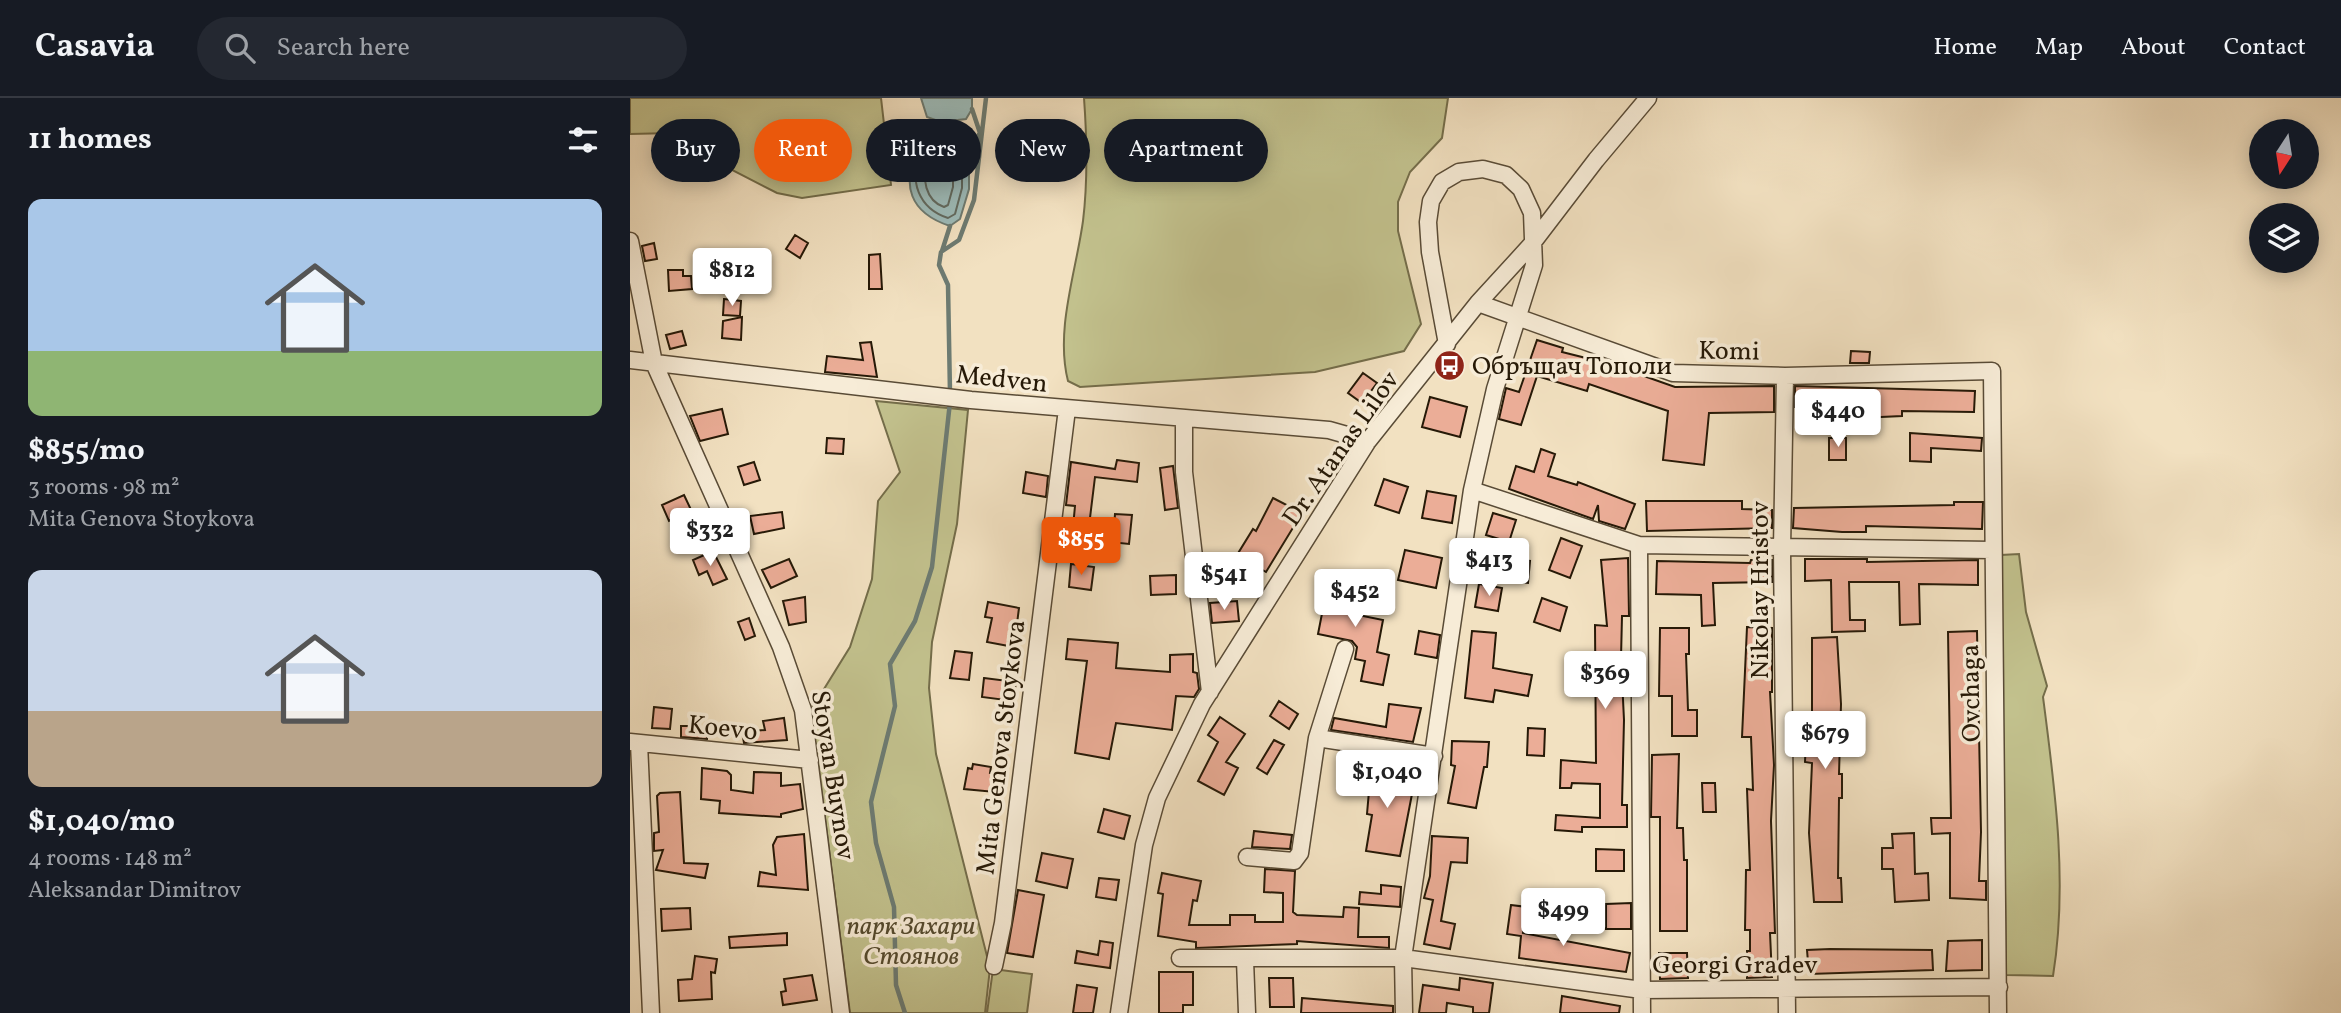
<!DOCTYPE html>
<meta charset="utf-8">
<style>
:root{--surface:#171b24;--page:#242831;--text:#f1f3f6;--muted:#9ea1a6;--line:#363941;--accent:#ea580c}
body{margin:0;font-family:Vollkorn,serif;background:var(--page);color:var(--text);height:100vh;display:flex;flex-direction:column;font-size:26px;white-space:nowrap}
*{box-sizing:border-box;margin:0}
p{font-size:23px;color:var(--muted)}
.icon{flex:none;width:38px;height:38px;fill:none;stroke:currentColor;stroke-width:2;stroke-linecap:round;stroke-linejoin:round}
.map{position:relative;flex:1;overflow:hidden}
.details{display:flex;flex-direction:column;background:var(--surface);width:630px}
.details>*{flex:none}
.hud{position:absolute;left:21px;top:21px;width:665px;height:63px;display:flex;gap:14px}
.needle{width:46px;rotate:192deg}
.tools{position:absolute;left:1619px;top:21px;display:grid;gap:14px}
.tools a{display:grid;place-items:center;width:70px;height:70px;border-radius:50%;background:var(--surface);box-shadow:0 4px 18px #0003;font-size:35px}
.price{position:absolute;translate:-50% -60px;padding:0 16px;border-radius:7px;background:#fff;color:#222;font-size:23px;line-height:46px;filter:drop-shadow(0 2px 4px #0008)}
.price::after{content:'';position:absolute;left:50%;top:42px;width:21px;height:16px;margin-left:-10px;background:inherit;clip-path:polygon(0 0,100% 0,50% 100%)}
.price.current{background:var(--accent);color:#fff}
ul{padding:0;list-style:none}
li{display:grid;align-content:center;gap:14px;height:371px;padding:0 28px}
li span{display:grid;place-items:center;height:217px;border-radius:14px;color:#555}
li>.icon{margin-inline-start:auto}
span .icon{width:126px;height:126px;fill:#fffc;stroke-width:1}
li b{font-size:30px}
h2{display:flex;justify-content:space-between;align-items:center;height:84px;padding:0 28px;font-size:30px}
.tag{padding:0 24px;border-radius:32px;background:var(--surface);box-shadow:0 4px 18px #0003;font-size:24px;line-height:63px}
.tag.current{background:var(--accent);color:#fff}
header{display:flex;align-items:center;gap:42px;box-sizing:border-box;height:98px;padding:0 35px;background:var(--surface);border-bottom:2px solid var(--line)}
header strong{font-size:33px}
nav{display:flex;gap:38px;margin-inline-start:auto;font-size:24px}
.search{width:490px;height:63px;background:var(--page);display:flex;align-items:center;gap:18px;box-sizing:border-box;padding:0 24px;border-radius:38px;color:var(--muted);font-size:26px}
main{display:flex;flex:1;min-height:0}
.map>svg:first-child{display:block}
.green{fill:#c2c18d;stroke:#746d4a;stroke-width:2}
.water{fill:#9dbcba;stroke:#6d7b72;stroke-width:2}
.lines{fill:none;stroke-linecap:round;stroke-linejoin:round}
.shore{stroke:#626a60;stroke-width:2}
.stream{stroke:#6d7b72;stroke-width:4.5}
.building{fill:#ebad97;stroke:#261907;stroke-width:2}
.minor-casing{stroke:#594b36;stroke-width:19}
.minor{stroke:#f7ecd7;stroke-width:16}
.labels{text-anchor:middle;stroke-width:7;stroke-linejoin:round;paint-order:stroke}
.street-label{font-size:26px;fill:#261907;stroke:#f7ecd7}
.poi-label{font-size:26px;fill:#261907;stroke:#f7ecd7;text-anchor:start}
.park-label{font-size:26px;font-style:italic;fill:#554b2f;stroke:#f7ecd7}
</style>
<header>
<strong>Casavia</strong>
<div class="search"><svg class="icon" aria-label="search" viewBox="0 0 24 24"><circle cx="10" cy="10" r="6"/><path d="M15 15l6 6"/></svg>Search here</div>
<nav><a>Home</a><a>Map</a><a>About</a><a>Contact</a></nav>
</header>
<main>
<section class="details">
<h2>11 homes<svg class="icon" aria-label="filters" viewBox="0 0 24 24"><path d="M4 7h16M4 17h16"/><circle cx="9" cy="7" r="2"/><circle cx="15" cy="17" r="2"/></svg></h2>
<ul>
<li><span style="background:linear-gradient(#a9c7e8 70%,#8fb573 0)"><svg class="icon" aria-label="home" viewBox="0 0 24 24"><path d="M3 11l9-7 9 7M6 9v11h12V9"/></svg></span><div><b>$855/mo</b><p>3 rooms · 98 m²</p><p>Mita Genova Stoykova</p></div></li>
<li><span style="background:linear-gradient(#c9d6e8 65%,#b9a48a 0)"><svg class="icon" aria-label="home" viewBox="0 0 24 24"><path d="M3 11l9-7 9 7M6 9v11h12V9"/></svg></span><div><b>$1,040/mo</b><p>4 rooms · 148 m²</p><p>Aleksandar Dimitrov</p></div></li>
</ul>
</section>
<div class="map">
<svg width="1711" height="915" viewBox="0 0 1711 915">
<rect width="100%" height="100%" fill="#f2e1c1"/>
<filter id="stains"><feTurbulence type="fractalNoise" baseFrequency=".00286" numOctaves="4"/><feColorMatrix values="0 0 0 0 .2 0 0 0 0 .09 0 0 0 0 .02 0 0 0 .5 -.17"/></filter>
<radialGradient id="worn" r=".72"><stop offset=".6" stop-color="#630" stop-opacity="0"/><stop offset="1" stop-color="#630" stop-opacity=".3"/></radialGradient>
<path class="green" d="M0,0H251L261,87L172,100L147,95L69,55L42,35L0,36Z
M454,0H818L812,40L780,74L768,104V133L791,226L774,253L685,274L450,289L438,283C425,232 446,174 453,123C458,82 457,41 454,0Z
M246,303L338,312L327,426L302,544L299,590L306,656L360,870L355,915H220L181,612L220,549L242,481L248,403L270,374Z
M1389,456L1396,514L1417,588L1413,599C1425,691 1438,785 1423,878L1376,877L1371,457Z
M363,871L402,876L397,915H357Z"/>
<path class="water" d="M291,0H342V11L336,21L311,24L297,19Z
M327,45L339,50V91L330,121L320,128C280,115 270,87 289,50Z"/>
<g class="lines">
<path class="shore" d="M325,52L332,57V90L325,116L318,120C290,111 276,82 294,56Z
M319,62L323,65V89L318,107L314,109C296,103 290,79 300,64Z"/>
<path class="stream" d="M339,50L350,35L342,11
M312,153L320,128
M320,295L318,187L309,167L311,154L329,142L344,102L356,0
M275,915L266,887L264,809L246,745L241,704L265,608L260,566L285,523L302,469L320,304"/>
</g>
<path class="building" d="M165,137L178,145L170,160L156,151Z
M24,145L27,161L15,163L12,148Z
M250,156L252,191H239V157Z
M38,172H53V178H61L62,191L39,193Z
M94,201L111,203L110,218L93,217Z
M112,219L111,242L92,240L93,223Z
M52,233L56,247L40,251L36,237Z
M907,242L933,250L932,254L980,266L1045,289L1144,288V314L1079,315L1074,367L1033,362L1038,313L959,286L957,293L907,278L891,327L869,321L876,290L889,294Z
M241,244L247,279L195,274L197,258L233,262L230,245Z
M1221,253L1240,254L1239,265H1220Z
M733,275L747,285L732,305L718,295Z
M1165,288L1345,293L1344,314L1272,313V318L1208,321V311L1165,309Z
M800,299L837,309L830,339L792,329Z
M92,311L98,336L70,343L60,318Z
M1280,335L1352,340L1351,353L1301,350V364L1280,363Z
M197,340L214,341L213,356L196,355Z
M1199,340H1216V362H1199Z
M911,351L925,356L918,378L947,387L948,384L1005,406L995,431L969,423L968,407L963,421L879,391L886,368L904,374Z
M487,362L509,365L507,384L465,379L459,428L484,430L485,416L502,417L499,446L442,440L445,408L436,407L441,364L485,371Z
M124,364L130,382L114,387L108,369Z
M543,368L548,410L535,412L530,370Z
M396,374L418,378L416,399L393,395Z
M754,381L778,389L769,415L745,407Z
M797,393L826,398L822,425L792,420Z
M54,397L63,416L47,424L45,420L39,423L32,407Z
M643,400L672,415L636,474L607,457L623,431L626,433Z
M1016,403H1112V411L1142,412V430L1017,433Z
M1324,404H1353L1352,431L1236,428V434H1212L1163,430L1164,410L1324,407Z
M152,414L154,430L124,436L120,418Z
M863,415L886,422L879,444L856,437Z
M931,440L952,448L940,480L919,472Z
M775,452L812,460L806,490L768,482Z
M83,453L97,481L83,487L77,473L69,477L63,462Z
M872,460L900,463L898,485L870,482Z
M998,460L999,518H992L991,560L994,622L992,707H997V729H952V734L925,732L926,717L970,720V686L942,685L941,690H930L931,662L966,665L965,527L977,528L971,462Z
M159,461L167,478L141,490L132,472Z
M1175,461H1237V464L1348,462V487L1289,486L1290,526L1270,527L1269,484H1219L1220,522H1235V533L1202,534L1201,482L1175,483Z
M1121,462H1142V484L1083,485L1085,527L1072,528L1071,497L1026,496L1027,463L1120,465Z
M441,466L464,469L461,492L439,489Z
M546,477V496L521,497L520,478Z
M698,485L738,497L733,518L753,522L747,554L759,557L753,587L731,583L735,563L725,561L727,549L722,543L688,536Z
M849,486L872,490L868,513L845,509Z
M175,499L176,524L159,527L153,503Z
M912,500L937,509L930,533L904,524Z
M607,503L609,523L582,525L580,505Z
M358,504L389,510L384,549L357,544L362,520L355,519Z
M119,520L125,538L115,542L108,524Z
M1117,529L1142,530V594H1140L1144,667L1141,723L1145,835H1140L1142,879L1117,880V853H1120V832H1115L1116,772H1120L1117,691L1123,692L1121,639H1112Z
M1030,530H1059V556H1056L1058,612H1067V638H1042V598H1029Z
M789,533L810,537L807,560L785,556Z
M842,533L866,535L863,570L902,577L898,598L865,592L863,604L835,600Z
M1347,533L1351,734L1349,783H1356V802L1320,800V735L1302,736L1301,720H1321L1318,534Z
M1207,539L1211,606L1209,676H1212V700H1209L1208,780H1211L1212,804H1184L1179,735L1182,665L1175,664L1176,640H1182V540Z
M438,541L488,545L486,570L540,574V557L563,556V574L567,575L569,591L564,599L546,598L542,632L486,625L479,661L445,655L457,563L436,561Z
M325,553L342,555L339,582L320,580Z
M354,580L386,584L383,603L352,599Z
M649,603L668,616L659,631L640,618Z
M759,606L791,610L783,644L701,632L704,620L756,629Z
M24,609L42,611L40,631L22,630Z
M590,619L615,636L596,664L608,670L594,697L568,683L588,644L578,637Z
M154,620L157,642L114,645L112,634L135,632L133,623Z
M51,628H66V632H77V641L51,639Z
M898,630L915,631L914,658L897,657Z
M644,642L654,647L637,676L627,670Z
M822,643L859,644L857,669H854L846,710L818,705L825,668L821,667Z
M1049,656L1047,730H1053L1054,762H1057V833H1030V719H1021L1022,657Z
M742,659L780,665L779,671L761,668L757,693L782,696L770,758L736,753L742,717L737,716Z
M343,666L361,669L360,675L368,676L365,694L334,691L338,670L342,671Z
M72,670L97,673L101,677V692L123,695L124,674L151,675V688L170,686L173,711L151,716V719L89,715L90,703L71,701Z
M1072,685H1085L1086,714H1073Z
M50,694L54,765L78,766L75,780L26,772L33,752L24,753V735L29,734L27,698L30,695Z
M474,711L500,718L494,741L468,734Z
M624,733L662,737L660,751L622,749Z
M1284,735L1285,776L1298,775L1299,802L1265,804L1263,771H1252V750H1263L1262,736Z
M174,736L178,792L128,788L130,774L146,777L143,747L147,739Z
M802,738L838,740L837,765L821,764L811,823L825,826L820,851L794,846L803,802L794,800L800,778Z
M966,751L994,752V773H966Z
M412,755L443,761L437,790L406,783Z
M635,771L665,773L663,814L667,817L713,819L714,809L729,810L728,839H759V850L667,843V846L566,850V844L528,838L533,796L528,795L532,775L571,783L567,803L563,802L559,827H600V817H625V824H653V795L634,794Z
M469,780L489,782L486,802L466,799Z
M751,787L771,789L770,809L729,806L730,794L751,796Z
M388,792L414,797L403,859L377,855Z
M1001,805V831H976V806Z
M881,807L897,809L893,835L1000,855L996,874L889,860L891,838L877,836Z
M60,810L61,831L32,833L31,811Z
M157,835V847L100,850L99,839Z
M1352,842V872L1316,873L1318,843Z
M470,843L483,845L480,870L445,865L447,853L468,857Z
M1200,851L1302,852L1303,872L1179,876L1177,852Z
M1029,855H1057L1058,880L1030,881Z
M65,858L87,861L85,875L81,874L82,901L49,903L48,882L62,881Z
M529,874H563V907H553V915H529Z
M182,877L187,902L153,907L151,894L156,893L154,881Z
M639,880H663L664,909H640Z
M830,880L863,885L859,915H843V909L817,905L816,915H789L793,887L829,892Z
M447,887L467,890L463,915H443Z
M932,898L990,908L989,915H930Z
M672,900L763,908V915H671Z"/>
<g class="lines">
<defs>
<path id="minor" d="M0,143L24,265L151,549L173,612L211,915
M848,205L1043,275L1155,278L1362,273L1368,915
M0,262L341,302L699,332L738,343
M1155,278L1152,451L1157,915
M554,321V374L580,594
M842,392L1009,447L1362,452
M1009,447L1012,915
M687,640L804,658
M0,644L180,662
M9,645L21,915
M617,759L664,763L670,755L687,640L715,551
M550,860H773L1012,892L1369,889
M615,862L617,915
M364,868L373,825L437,311
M489,915L514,747L527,700L572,606L738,343L848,205L901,147L966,62L1018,0
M774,915L773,860L842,392L865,291L904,167L902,115L891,91L876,77L853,71L829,74L812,84L801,103L798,124L800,154L817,246"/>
</defs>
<use href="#minor" class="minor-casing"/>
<use href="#minor" class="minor"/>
</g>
<defs>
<symbol id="bus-disc" viewBox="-11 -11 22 22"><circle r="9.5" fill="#8f2418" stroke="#f7ecd7"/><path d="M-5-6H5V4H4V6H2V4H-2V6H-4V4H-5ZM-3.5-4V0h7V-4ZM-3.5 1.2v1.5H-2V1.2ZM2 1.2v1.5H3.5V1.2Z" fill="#fff"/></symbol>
</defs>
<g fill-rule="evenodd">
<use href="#bus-disc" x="802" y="250" width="35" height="35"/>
</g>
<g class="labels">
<g class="street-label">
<text transform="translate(1099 252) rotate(1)" y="9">Komi</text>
<text transform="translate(372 280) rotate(6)" y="9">Medven</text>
<text transform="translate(710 350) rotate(-55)" y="9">Dr. Atanas Lilov</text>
<text transform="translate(1129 492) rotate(-90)" y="9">Nikolay Hristov</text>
<text transform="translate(1340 595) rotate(-91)" y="9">Ovchaga</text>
<text transform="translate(93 629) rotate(6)" y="9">Koevo</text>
<text transform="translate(370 649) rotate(-83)" y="9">Mita Genova Stoykova</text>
<text transform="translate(204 677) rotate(81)" y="9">Stoyan Buynov</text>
<text x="1105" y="875">Georgi Gradev</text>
</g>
<g class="poi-label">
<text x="842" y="276">Обръщач Тополи</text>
</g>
<g class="park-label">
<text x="281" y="836">парк Захари<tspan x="281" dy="30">Стоянов</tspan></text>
</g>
</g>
<rect width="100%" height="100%" filter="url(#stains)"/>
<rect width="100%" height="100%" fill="url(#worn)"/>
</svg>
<div class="tools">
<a><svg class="needle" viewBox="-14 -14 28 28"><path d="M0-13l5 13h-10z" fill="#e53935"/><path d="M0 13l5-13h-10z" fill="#9ea1a6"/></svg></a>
<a><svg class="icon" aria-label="layers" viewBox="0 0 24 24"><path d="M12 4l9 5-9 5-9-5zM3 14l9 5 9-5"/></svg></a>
</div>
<b class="price" style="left:102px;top:210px">$812</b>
<b class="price" style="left:1208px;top:351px">$440</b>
<b class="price" style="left:80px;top:470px">$332</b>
<b class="price current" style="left:451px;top:479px">$855</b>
<b class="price" style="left:859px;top:500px">$413</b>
<b class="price" style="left:594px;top:514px">$541</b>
<b class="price" style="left:725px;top:531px">$452</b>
<b class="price" style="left:975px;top:613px">$369</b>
<b class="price" style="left:1195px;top:673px">$679</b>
<b class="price" style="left:757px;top:712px">$1,040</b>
<b class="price" style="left:933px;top:850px">$499</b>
<div class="hud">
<a class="tag">Buy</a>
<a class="tag current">Rent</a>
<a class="tag">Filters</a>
<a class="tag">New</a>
<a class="tag">Apartment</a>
</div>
</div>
</main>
